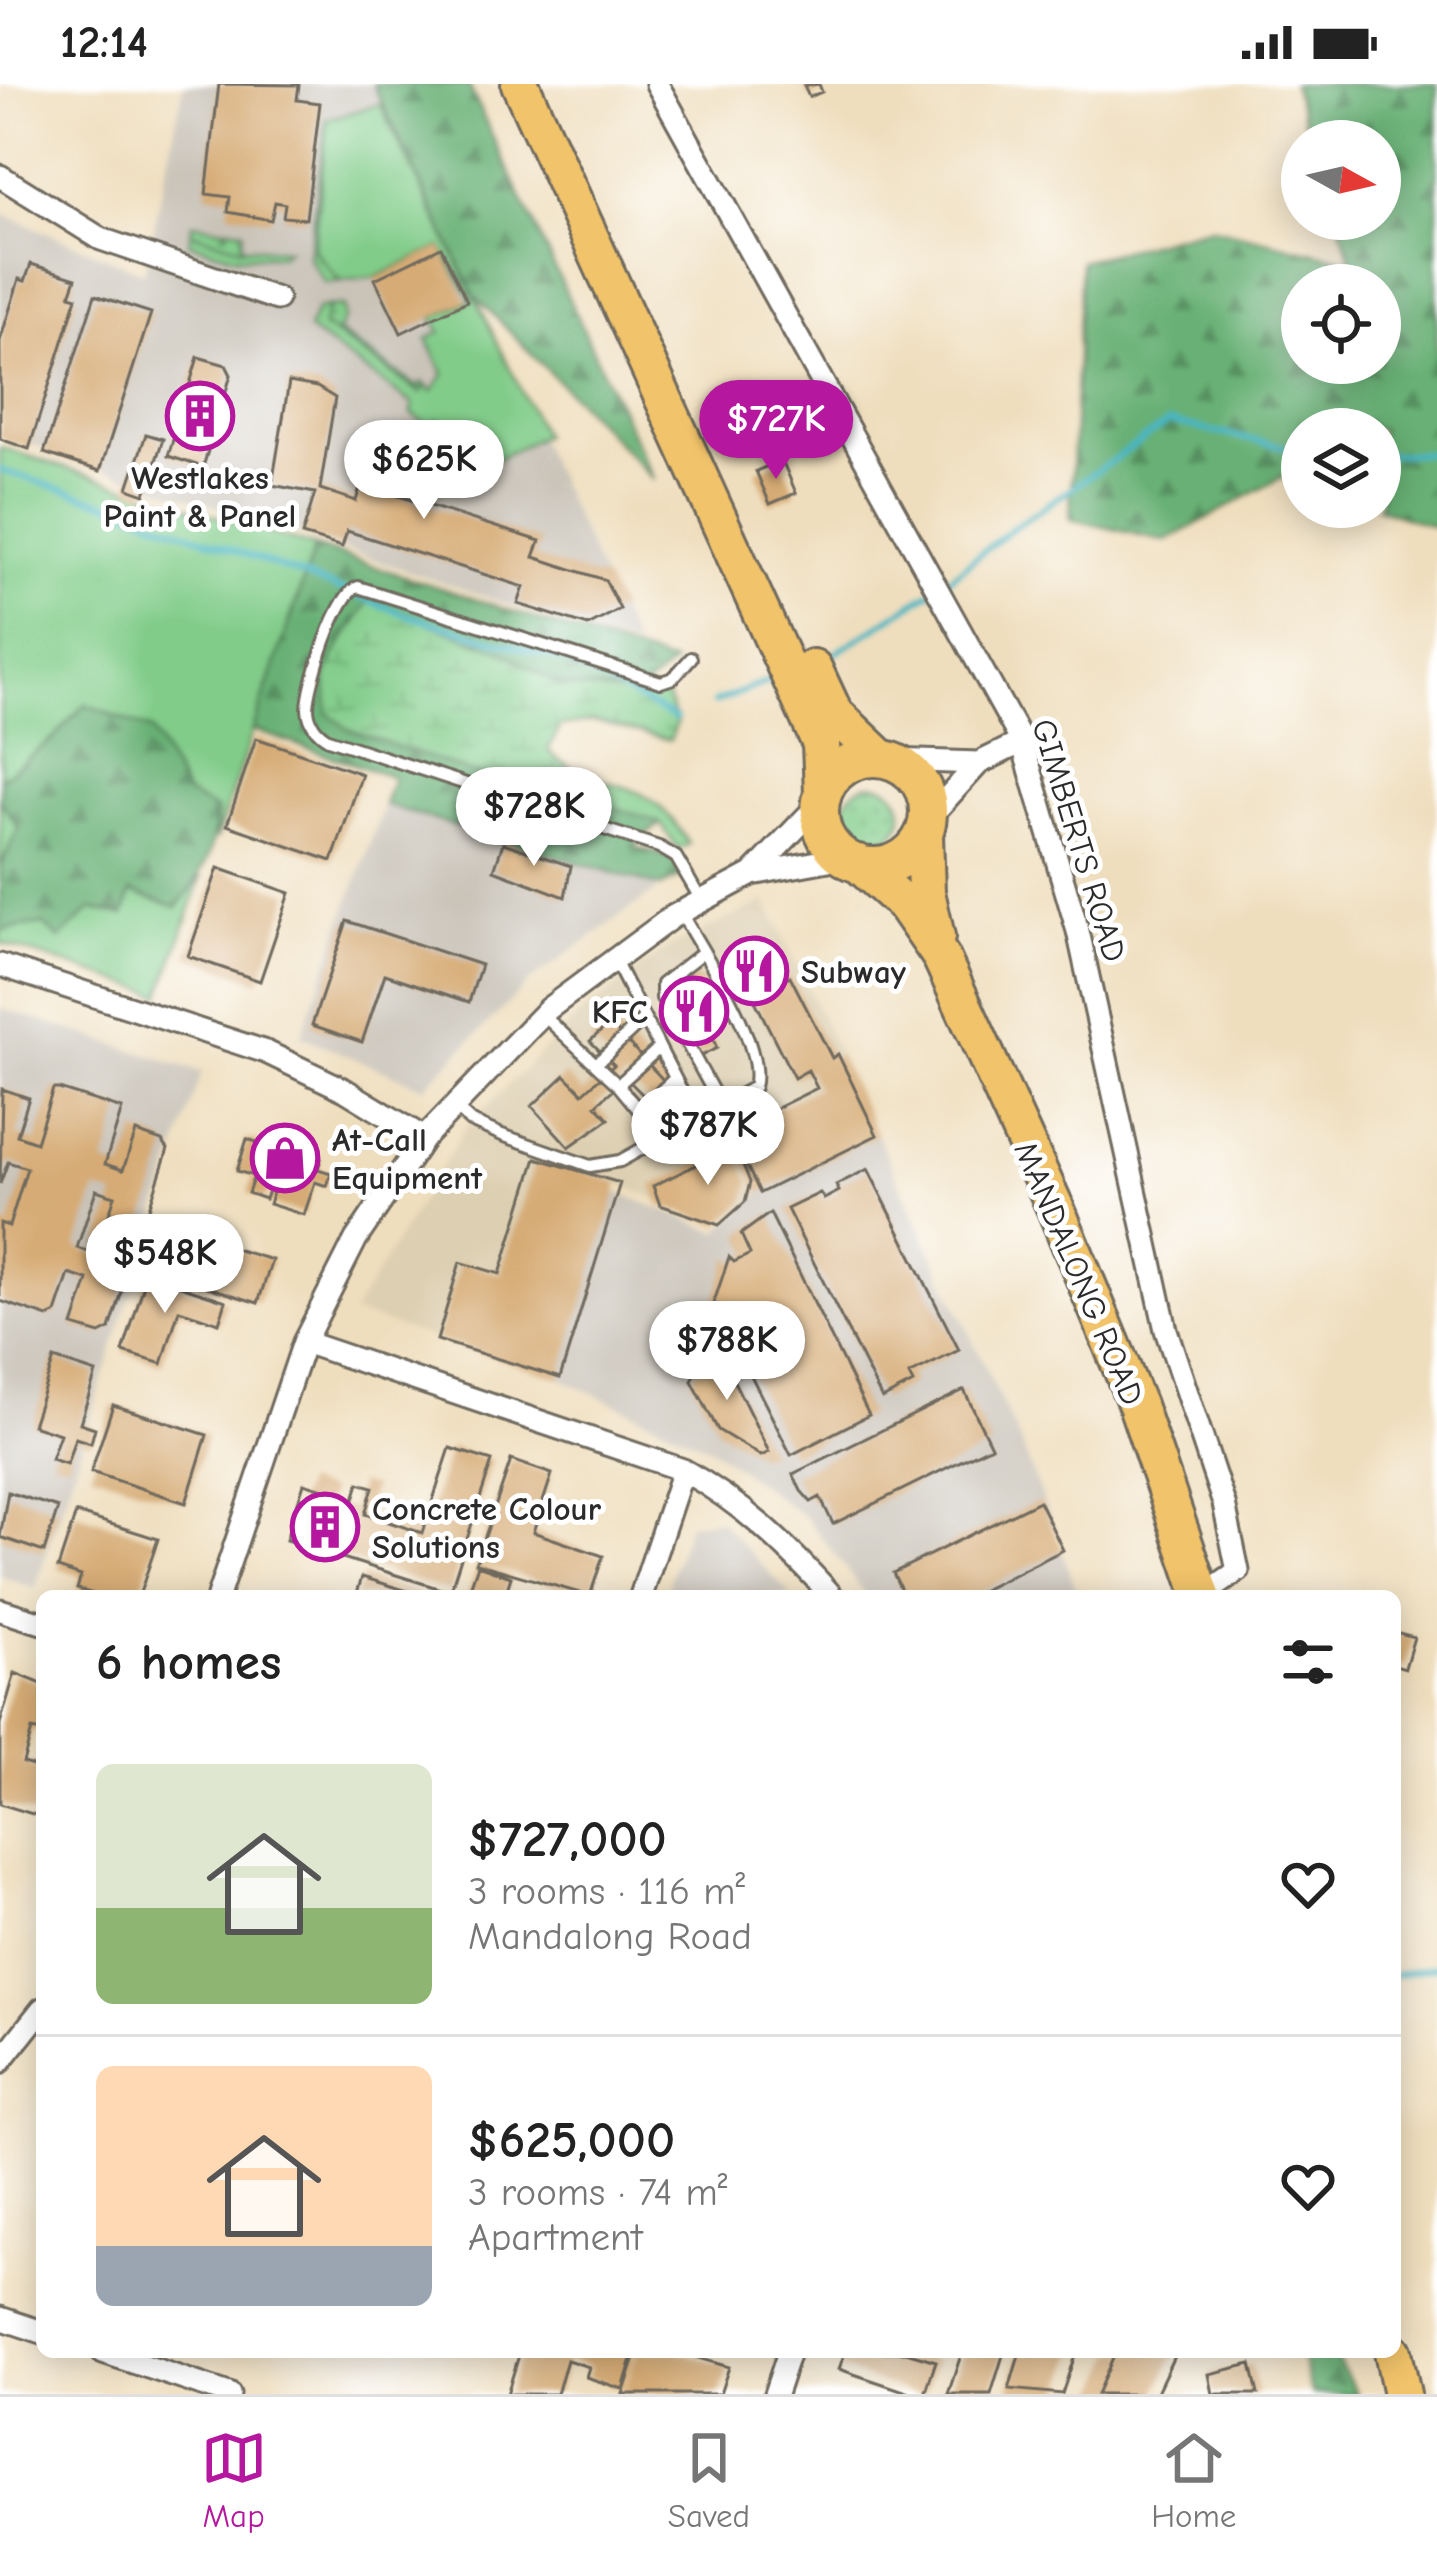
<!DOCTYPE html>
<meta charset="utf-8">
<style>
:root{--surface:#fff;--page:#f6f6f6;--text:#222;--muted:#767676;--line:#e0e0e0;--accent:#b5179e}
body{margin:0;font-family:"Comic Neue",sans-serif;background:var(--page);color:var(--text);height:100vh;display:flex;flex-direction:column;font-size:45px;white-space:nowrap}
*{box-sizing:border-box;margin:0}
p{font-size:39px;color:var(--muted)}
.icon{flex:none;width:66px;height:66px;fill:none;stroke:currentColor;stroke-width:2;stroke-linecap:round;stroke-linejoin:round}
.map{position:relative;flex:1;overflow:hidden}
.side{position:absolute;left:36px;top:1506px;width:1365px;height:768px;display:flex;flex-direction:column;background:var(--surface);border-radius:18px;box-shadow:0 6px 30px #0003}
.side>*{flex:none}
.needle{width:78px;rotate:98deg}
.controls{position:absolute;left:1281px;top:36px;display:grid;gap:24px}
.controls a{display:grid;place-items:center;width:120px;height:120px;border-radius:50%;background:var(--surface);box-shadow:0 6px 30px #0003;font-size:60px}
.price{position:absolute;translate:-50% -102px;padding:0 27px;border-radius:42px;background:#fff;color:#222;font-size:39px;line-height:78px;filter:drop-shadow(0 3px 6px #0008)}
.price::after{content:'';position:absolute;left:50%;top:72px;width:36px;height:27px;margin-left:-18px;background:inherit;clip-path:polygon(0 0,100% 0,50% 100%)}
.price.selected{background:var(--accent);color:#fff}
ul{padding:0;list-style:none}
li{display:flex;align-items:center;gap:36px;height:300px;padding:0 60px}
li+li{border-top:3px solid var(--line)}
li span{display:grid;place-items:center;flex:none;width:336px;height:240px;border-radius:18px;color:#555}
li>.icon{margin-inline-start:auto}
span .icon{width:144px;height:144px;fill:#fffc;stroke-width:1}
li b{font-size:51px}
h2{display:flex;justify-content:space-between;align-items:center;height:144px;padding:0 60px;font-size:51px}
.status{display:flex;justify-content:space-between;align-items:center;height:84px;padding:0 60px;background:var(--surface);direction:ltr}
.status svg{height:33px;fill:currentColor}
.tab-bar{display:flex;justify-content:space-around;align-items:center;height:168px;border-top:3px solid var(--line);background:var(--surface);font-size:33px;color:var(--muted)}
.tab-bar a{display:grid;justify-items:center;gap:6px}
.tab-bar .selected{color:var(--accent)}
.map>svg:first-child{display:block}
.built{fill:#ddcfb1}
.industrial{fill:#c9c3b8}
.grass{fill:#81cc89;stroke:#567c5a;stroke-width:3}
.forest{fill:url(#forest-firs);stroke:#4a6e50;stroke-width:3;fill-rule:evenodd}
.wetland{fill:url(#wetland-marsh);stroke:#567c5a;stroke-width:3}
.garden{fill:url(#garden-dots);stroke:#567c5a;stroke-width:3}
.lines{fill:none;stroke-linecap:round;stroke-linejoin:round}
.stream{stroke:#48b6c2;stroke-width:6}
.building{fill:#d6ab75;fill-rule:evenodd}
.lane-casing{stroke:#706a5e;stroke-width:16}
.street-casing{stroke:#706a5e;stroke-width:27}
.primary-casing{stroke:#706a5e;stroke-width:42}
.lane{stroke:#fff;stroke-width:10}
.street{stroke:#fff;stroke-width:21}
.primary{stroke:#f1c36a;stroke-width:36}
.labels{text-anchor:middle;stroke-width:10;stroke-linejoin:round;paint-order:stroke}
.poi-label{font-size:33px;font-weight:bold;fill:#2b2b2b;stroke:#fff;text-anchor:start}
.street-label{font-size:33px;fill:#2b2b2b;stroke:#fff}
</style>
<div class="status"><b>12:14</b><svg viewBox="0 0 49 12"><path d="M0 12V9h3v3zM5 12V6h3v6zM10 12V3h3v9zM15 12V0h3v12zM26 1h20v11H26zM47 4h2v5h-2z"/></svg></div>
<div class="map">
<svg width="1437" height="2310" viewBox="0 0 1437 2310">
<defs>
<pattern id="forest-firs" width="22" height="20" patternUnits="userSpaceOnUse" patternTransform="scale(3)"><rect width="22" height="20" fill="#68b075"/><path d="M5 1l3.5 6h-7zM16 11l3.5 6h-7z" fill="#568f60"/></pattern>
<pattern id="wetland-marsh" width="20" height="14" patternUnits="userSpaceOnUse" patternTransform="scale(3)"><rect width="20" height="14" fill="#81cc89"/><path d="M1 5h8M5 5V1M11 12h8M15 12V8" fill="none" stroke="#70af76"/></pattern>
<pattern id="garden-dots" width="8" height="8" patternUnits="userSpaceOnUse" patternTransform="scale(3)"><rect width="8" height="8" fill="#81cc89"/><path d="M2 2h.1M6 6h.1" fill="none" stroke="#70af76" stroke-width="1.8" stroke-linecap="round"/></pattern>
</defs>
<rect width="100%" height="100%" fill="#fff"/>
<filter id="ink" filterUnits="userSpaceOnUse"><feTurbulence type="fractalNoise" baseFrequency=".00833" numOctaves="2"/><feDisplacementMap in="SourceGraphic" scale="24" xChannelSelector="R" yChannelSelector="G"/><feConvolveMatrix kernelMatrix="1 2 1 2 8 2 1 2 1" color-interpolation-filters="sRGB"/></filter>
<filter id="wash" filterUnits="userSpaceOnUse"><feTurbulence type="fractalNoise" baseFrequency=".004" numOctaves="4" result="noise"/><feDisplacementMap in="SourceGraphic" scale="48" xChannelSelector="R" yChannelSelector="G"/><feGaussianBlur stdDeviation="2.7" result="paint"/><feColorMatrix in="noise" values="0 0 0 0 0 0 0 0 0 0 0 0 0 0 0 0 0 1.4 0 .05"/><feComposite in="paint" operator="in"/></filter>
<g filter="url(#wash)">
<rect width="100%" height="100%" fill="#efdebd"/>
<path class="built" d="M766,817L877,1051L760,1109L719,1141L620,1100L560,1294L353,1229L464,1045L578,932L667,864Z"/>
<path class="industrial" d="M184,0H373L635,563L0,350V129L144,189Z
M384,721L661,803L533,895L424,1003L301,952Z
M0,924L202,988L35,1505L0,1492Z
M877,1051L1022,1362L1079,1512H867L807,1435L711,1364L560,1294L617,1108L718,1148L760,1109Z
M719,1436L792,1512H665L688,1439Z"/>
<path class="grass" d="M380,20L543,351L495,376L438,336L428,341L412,330L413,320L308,246L317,225L328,223L323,243L421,308L425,302L433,307L444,290L427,255L441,248L433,234L472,216L441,163L376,193L340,197L313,166L327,35Z
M191,149L239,162L287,166L280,172H235L189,159Z
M0,363L315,463L216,756V726L186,710L151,646L53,655L0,695Z
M0,716L19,744L0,783Z
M202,792L161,911L0,859V846L43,840L60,855L91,825L131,807L177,823Z"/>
<path class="forest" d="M373,0H468L654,396L474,211Z
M1292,0H1437V444L1375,423H1380V345H1302V398L1284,392L1166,457L1070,435L1081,177L1210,143L1352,177L1338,135H1380V57H1311ZM1380,201V279H1302V201Z
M315,463L673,580L636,611L561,602L500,566L450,550L355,534L326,595L328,628L348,645L552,716L620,725L661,739L633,762L669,773L682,792L661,803L384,721L393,693L253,646Z
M85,620L151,646L186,710L216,726C216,767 202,792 177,823L131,808L124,831L91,825L60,855L43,840L0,846V783L19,744L0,715V695L53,655Z
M1300,2268H1332L1358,2310H1312Z"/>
<path class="wetland" d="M369,517L500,566L561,602L636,611L645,604L666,612L677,639L670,656L593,637L561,642L548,666C599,717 641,678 689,760L678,766L660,739L620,725L552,717L348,645L328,629L326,595L334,572Z"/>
<path class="garden" d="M327,35L313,165L340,197L325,199L308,173Z
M192,139L225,144L226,151L228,144L243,146L242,163L191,149Z
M343,222L344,235L337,248L418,303L422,298L433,307L425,302L421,309L323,242L328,223Z
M844 729a29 29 0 1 1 58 0a29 29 0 1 1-58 0Z"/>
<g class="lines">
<path class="stream" d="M1380,371L1437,369
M0,386L119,423L410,532L563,576L676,635
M942,500L1010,446L1169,338L1302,367
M828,574L931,508
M714,619L774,595
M1395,1891L1437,1882"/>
</g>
<g id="blocks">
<path class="building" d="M219,0L299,1L297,16L320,19L306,135L283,133L285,120L275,118L271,136L228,128L230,113L206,110Z
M819,0L822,8L809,13L804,2Z
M441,163L467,217L401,249L375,195Z
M31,180L76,194L70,211L77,213L29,365L0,355V257L19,195L25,197Z
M95,211L151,229L100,387L44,369Z
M198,273L226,281L231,291L203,383L168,372Z
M289,298L317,303L335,314L320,405L356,417L361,400L540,457L534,473L605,496L620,525L588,542L518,520L524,503L347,447L342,463L302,451L315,409L272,401Z
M146,350L163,355L145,410L128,404Z
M782,376L796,409L770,420L756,387Z
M256,654L362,690L332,777L227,741Z
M503,759L571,782L565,813L494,786Z
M218,784L290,809L260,897L188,872Z
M347,837L481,881L469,918L385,890L362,958L312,941Z
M764,856L784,895L790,892L832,974L838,970L877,1051L760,1109L730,1047L817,1004L808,986L794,994L746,899L738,904L725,880L734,874L730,866L748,857L752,863Z
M694,891L719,918L703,933L717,964L699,973L672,912Z
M610,939L680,1014L663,1031L626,994L596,1021L609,1035L569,1063L532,1022L565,991L583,1009L614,981L590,957Z
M2,1005L29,1014L17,1051L36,1058L53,1005H59L122,1025L105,1080L123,1086L136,1048L162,1057L168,1065L110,1245L100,1250L73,1242L88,1196L69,1190L56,1229L48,1233L0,1217V1139L9,1142L27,1084L8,1078L0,1100ZM96,1106L115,1112L96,1170L77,1164Z
M247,1055L282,1066L265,1115L248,1109L254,1092L237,1087Z
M735,1062L750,1098L745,1118L719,1141L660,1121L653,1102Z
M301,1069L321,1075L318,1085L331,1089L327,1102L315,1098L304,1131L269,1120L284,1074L298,1078Z
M536,1074L620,1099L560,1294L437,1256L460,1178L500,1190Z
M868,1085L959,1266L909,1291L913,1299L882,1315L787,1125L820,1109L824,1115L839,1107L836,1101Z
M770,1129L869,1331L791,1371L714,1218L729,1173L734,1178L750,1170L741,1150Z
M185,1150L272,1176L258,1219L173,1192Z
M147,1191L226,1217L219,1239L179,1226L162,1280L123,1268Z
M719,1267L769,1368L761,1372L718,1346L692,1297L702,1273Z
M54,1275L96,1289L80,1339L95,1344L91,1359L75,1354L67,1380L51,1375L60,1350L32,1341Z
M964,1306L991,1362L833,1440L820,1413L811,1418L801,1407L793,1390Z
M113,1321L207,1351L186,1419L91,1388Z
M450,1364L492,1377L450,1508L286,1456L304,1399L330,1407L327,1418L351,1425L359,1399L373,1403L365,1430L422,1449Z
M511,1376L552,1390L533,1448L603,1472L590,1512L476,1479Z
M8,1408L58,1424L44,1468L0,1453Z
M1039,1417L1063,1466L971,1512H904L893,1489Z
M76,1429L158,1455L139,1512H100L77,1505L81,1492L58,1484Z
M478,1481L511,1493L505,1512H467Z
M362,1493L421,1511V1512H356Z
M1395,1548L1414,1553L1405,1584L1395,1581Z
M15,1589L42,1600V1648L32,1646L23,1679L42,1685V1733L0,1720V1640Z
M520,2268H634L623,2305L586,2293L589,2283L567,2276L557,2310H507Z
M637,2268H678L729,2283L720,2310H623Z
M845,2268H906L936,2277L925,2310H913L839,2285Z
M962,2268H1004L991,2310H948Z
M1020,2268H1076L1062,2310L1009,2305Z
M1116,2268H1176L1156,2310H1097Z
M1251,2280L1258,2310H1213L1209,2290Z"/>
</g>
</g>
<g filter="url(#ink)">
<use href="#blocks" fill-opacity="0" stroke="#706a5e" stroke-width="3"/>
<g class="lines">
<defs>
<path id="lane" d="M691,574L673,594L661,598L358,503C337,508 308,601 308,625C309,639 316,648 328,655L659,763L676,773L701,816
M703,868L662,900V914L721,1022
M615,877L696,1035
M543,931L618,1001L661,1053
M596,980L643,936
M618,1001L658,965
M453,1021L470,1037L502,1051L590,1082L620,1077L754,1003C766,961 703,869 681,829
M639,1027L674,995"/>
<path id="street" d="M657,0L1022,658L1078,847L1166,1246L1224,1420L1238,1487L1202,1512
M0,92L101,155L277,215
M891,676L979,679
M928,735L979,679L1022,658
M752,790L821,718
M0,881L266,968L345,1006L424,1054
M304,1258L683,1386C742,1419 786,1461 832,1512
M218,1512L304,1258L356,1155L424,1054L548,925L672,833L752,790L845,773
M641,1512L683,1386
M0,1526L42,1539
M0,1978L42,1925
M0,2234L42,2248
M103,2268L229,2310
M775,2310L789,2268"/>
<path id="primary" d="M520,0L821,660L823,710
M813,584L834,629L881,674
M820 728a54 54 0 1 1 108 0a54 54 0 1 1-108 0Z
M924,750L926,808L936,853
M858,779L905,821L941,873L1055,1123L1137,1321L1202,1512
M1393,2268L1402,2310"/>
</defs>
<use href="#lane" class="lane-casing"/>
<use href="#street" class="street-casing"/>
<use href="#primary" class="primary-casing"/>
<use href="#lane" class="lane"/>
<use href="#street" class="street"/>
<use href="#primary" class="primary"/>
</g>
</g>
<defs>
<symbol id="building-ring" viewBox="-11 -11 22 22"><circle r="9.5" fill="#fff" stroke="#b5179e" stroke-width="1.5"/><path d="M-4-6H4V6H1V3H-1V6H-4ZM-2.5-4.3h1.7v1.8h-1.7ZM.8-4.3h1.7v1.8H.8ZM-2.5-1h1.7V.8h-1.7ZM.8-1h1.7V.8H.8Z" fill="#b5179e"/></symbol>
<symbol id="restaurant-ring" viewBox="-11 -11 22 22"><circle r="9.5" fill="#fff" stroke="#b5179e" stroke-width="1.5"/><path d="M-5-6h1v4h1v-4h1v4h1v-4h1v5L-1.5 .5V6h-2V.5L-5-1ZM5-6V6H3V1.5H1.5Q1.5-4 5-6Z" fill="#b5179e"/></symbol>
<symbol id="shop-ring" viewBox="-11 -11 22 22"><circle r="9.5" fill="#fff" stroke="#b5179e" stroke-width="1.5"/><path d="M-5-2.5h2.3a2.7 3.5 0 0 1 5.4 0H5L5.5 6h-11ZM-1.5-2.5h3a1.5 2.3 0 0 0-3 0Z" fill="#b5179e"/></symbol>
</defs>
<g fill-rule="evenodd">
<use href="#building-ring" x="162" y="294" width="76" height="76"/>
<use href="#restaurant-ring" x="716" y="849" width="76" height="76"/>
<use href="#restaurant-ring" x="656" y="889" width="76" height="76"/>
<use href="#shop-ring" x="247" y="1036" width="76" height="76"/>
<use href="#building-ring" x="287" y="1405" width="76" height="76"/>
</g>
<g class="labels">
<g class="poi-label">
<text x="200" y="405" text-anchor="middle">Westlakes<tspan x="200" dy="38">Paint &amp; Panel</tspan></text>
<text x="801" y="899">Subway</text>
<text x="648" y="939" text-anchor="end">KFC</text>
<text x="332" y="1067">At-Call<tspan x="332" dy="38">Equipment</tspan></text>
<text x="372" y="1436">Concrete Colour<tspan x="372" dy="38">Solutions</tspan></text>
</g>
<g class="street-label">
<text transform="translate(1080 756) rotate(73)" y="12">GIMBERTS ROAD</text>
<text transform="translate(1080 1189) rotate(67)" y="12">MANDALONG ROAD</text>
</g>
</g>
</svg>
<div class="controls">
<a><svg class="needle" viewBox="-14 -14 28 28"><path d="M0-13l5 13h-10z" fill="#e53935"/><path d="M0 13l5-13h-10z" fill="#767676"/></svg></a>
<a><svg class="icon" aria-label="locate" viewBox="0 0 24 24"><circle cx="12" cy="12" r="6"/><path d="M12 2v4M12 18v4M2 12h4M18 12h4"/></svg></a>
<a><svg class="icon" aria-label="layers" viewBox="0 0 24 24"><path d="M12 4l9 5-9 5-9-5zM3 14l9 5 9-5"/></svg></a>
</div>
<b class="price selected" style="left:776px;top:398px">$727K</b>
<b class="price" style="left:424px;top:438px">$625K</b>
<b class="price" style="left:534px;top:785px">$728K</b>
<b class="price" style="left:708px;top:1104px">$787K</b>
<b class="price" style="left:165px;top:1232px">$548K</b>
<b class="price" style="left:727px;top:1319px">$788K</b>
<section class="side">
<h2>6 homes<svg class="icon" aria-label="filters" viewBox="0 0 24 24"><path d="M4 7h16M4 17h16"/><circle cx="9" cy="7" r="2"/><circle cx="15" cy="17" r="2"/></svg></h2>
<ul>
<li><span style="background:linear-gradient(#dfe7d0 60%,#8fb573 0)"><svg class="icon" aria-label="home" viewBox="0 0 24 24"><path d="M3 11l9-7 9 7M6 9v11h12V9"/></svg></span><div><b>$727,000</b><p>3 rooms · 116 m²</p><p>Mandalong Road</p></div><svg class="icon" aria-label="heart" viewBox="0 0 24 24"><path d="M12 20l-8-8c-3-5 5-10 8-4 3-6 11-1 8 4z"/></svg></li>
<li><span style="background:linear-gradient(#ffd9b3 75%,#9aa5b1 0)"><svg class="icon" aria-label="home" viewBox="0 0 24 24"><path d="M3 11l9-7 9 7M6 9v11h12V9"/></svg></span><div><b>$625,000</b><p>3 rooms · 74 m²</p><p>Apartment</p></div><svg class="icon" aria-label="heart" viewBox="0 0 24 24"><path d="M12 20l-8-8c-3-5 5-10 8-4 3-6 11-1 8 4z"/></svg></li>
</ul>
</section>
</div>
<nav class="tab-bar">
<a class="selected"><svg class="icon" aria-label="map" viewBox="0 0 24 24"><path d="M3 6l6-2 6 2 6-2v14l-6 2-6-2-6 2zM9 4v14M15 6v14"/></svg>Map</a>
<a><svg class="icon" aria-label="saved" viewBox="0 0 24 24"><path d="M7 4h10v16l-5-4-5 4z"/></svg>Saved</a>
<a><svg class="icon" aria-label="home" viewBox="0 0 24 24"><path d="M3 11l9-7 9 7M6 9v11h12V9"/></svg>Home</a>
</nav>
